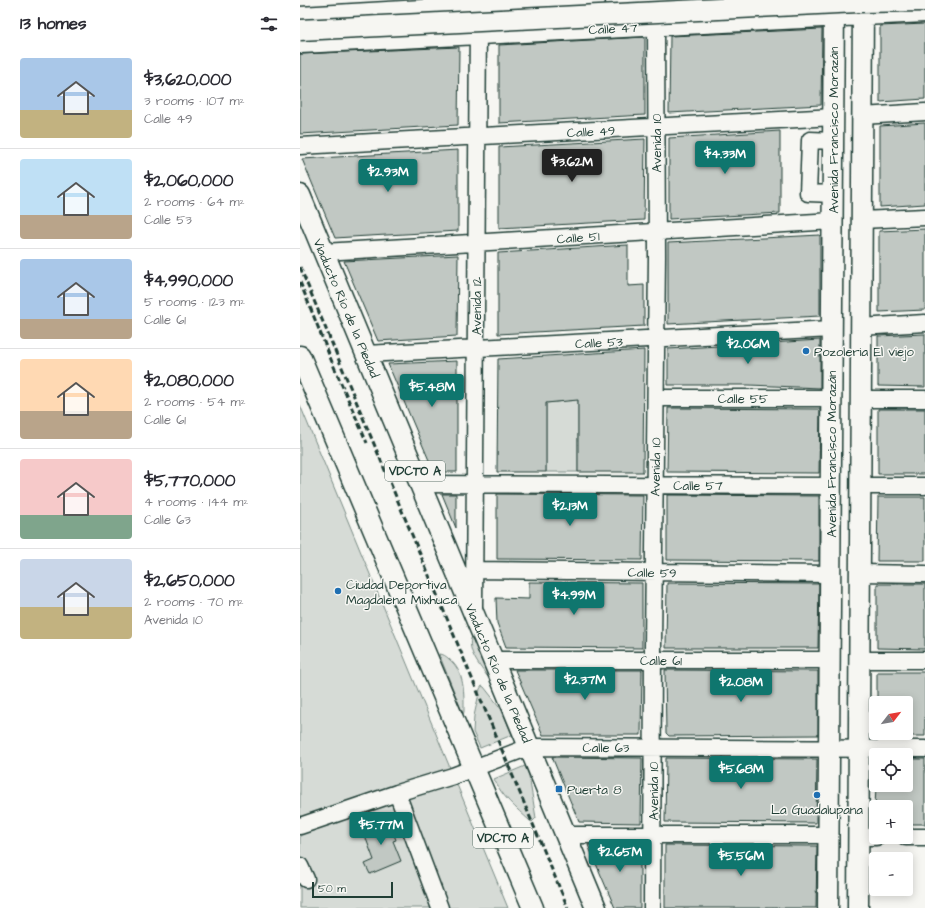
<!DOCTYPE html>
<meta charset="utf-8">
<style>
:root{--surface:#fff;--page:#f7f7f7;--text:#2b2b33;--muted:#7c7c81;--line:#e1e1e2;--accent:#0f766e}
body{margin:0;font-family:"Architects Daughter",sans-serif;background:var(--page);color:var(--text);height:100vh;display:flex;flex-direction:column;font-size:15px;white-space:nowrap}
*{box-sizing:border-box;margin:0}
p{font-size:13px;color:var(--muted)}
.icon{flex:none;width:22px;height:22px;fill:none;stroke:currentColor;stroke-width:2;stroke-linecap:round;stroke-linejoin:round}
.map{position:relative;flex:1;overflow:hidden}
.drawer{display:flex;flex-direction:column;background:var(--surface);width:300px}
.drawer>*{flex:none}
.needle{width:26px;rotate:59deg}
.tools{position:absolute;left:569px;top:696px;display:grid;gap:8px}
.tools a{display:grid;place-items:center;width:44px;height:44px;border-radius:4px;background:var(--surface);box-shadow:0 2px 10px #0003;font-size:20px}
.scale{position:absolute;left:12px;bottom:10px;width:81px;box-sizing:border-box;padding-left:4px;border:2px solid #1f3d34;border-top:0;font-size:11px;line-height:14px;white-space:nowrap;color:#1f3d34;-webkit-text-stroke:3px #f6f6f2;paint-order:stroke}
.price{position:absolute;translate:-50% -34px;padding:0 9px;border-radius:4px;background:var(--accent);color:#fff;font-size:13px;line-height:26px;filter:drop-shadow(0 1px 2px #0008)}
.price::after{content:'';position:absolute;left:50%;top:24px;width:12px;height:9px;margin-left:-6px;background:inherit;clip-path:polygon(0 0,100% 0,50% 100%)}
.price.selected{background:#222;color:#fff}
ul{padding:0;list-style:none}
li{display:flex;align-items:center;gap:12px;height:100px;padding:0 20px}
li+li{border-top:1px solid var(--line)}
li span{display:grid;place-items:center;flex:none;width:112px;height:80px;border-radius:4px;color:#555}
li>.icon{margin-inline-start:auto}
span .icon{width:48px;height:48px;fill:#fffc;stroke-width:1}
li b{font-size:17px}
h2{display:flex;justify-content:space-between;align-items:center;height:48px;padding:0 20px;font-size:17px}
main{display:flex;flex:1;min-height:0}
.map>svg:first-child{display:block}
.green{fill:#d6dbd6;stroke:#7a8c85}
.building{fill:#c1c8c3;stroke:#1f3d34}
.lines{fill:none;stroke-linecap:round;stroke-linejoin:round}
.minor-casing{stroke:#1f3d34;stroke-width:19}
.major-casing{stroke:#1f3d34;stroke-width:23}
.minor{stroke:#f6f6f2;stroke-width:16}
.major{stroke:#f6f6f2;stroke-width:20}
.rail{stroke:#1f3d34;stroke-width:3;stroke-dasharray:6 3;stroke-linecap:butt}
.major-bridge-casing{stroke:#1f3d34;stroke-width:23;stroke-linecap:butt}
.major-bridge{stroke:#f6f6f2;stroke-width:20}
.poi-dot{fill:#1f6fb2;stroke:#f6f6f2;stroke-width:1.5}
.labels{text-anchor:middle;stroke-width:3;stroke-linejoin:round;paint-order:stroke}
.shield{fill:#f6f6f2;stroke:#60746d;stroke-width:1}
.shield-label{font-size:12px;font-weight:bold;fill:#1f3d34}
.street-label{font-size:13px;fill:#1f3d34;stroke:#f6f6f2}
.poi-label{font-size:13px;fill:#1f3d34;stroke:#f6f6f2;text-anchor:start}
</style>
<main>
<section class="drawer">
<h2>13 homes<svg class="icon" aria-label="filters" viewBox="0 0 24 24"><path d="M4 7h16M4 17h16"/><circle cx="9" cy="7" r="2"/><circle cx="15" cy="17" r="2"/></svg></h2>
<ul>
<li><span style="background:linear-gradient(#a9c7e8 65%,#c2b280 0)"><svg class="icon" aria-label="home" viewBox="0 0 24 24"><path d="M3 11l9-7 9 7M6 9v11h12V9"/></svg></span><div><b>$3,620,000</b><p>3 rooms · 107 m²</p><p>Calle 49</p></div></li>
<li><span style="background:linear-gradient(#bfe0f5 70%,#b9a48a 0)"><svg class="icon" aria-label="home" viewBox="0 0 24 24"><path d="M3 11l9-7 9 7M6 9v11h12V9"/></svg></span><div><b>$2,060,000</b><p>2 rooms · 64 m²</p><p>Calle 53</p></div></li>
<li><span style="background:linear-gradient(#a9c7e8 75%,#b9a48a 0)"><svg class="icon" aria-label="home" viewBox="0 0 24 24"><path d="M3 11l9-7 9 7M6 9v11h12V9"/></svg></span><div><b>$4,990,000</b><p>5 rooms · 123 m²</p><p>Calle 61</p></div></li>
<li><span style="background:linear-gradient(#ffd9b3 65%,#b9a48a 0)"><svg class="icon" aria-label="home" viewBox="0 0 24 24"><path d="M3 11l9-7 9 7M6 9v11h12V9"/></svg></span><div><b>$2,080,000</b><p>2 rooms · 54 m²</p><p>Calle 61</p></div></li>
<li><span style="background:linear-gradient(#f6c9c9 70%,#7fa58c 0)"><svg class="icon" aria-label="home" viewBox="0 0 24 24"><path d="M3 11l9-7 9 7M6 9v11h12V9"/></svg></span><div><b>$5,770,000</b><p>4 rooms · 144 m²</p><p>Calle 63</p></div></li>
<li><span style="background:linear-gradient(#c9d6e8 60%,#c2b280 0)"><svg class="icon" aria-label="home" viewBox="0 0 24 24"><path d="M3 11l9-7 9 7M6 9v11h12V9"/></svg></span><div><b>$2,650,000</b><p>2 rooms · 70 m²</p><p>Avenida 10</p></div></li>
</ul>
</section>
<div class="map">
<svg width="625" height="908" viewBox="0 0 625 908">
<rect width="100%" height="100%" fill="#f6f6f2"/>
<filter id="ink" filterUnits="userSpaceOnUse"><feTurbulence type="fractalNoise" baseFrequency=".025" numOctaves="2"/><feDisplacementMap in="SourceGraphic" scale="8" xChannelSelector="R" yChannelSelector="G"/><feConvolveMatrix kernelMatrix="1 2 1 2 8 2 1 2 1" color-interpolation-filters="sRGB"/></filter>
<g filter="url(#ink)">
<path class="green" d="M278,399V472H246V403Z
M0,405L208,908H0Z
M172,636L191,681C183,670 165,651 172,636Z
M139,654C143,654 146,656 149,659C165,672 164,693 164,712L163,714Z
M182,686L184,687L202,710L212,735L180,748L173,732L174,716L180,689Z
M225,766L229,776L236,818L232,822L230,821C216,808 202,797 194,779Z"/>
<path class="building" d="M625,24V99L580,102V26Z
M522,29L521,105L369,113L370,36Z
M345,37V115L199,123V45Z
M159,47L158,125L0,134V54Z
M625,123V204L580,207V126Z
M480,131V213L369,219V138Z
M345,139L344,220L199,228V147Z
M158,150V231L51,237L35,238L2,159Z
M625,229V310L579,312V231Z
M520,235V316L368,324V243Z
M328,245V286L344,285V326L198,334V253Z
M158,255L157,336L78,341L44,261Z
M625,334V387L578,386V336Z
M520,340V388L449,385H368V349Z
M344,350L343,472H278V400L246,403V472H197L198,359Z
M157,361V472H134L88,364Z
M368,408L520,409L519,473L367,472Z
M578,409H625V474H578Z
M142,494H156V528Z
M197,494L343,495L342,560L197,559Z
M367,495L519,496V561L367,560Z
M578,497H625V561H577Z
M229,582L342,583V648L206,647L197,623L196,598L229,599Z
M367,583L519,584L518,648H366Z
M577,584H625V649L577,648Z
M215,670H342L341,735H243Z
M365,670L518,671V735L369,736L366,733Z
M577,672H625V736H606V703H577Z
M252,757L342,758L341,823L279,822Z
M366,758L517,759L516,823L365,822Z
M606,759H625V824H606V807H575L576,785H606Z
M88,818L96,840L93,841L101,861L70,874L65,864L74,860L62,828Z
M288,845H340V908H315Z
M365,845L517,846L516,908H365Z"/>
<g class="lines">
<defs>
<path id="minor" d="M562,116L625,112
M0,146L534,117
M533,194L508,193L510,140L533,141
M562,220L625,217
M24,252L533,221
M561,327L625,323
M66,354L532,329
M356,398H531
M561,399H625
M120,484L531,486
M560,486H625
M174,570L530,574
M560,573L625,574
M174,609L178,22
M193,660H530
M559,660H625
M97,793L140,908
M0,826L97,793L153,776L229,747L625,749
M265,835H528
M558,837H576
M606,837H625
M0,866L6,879
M352,908L353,646L357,256L356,25"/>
<path id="major" d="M0,17L295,0
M0,43L625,12
M0,195L296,908
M0,356L233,908
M528,908L534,0
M558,908L563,0"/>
</defs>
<use href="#minor" class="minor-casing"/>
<use href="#major" class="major-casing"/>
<use href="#minor" class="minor"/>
<use href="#major" class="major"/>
<path class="rail" d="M0,267L268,908
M0,282L32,362L67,443"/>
<defs>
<path id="major-bridge" d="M0,30L558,2L625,1"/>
</defs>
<use href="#major-bridge" class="major-bridge-casing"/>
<use href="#major-bridge" class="major-bridge"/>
</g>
</g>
<g class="poi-dot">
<circle cx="506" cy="351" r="4"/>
<circle cx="38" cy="591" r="4"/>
<rect x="255" y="785" width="8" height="8" rx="2"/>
<circle cx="517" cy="795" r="4"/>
</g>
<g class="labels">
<g class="shield">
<rect x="85" y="461" width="60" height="20" rx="3"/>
<rect x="173" y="828" width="60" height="20" rx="3"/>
</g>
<g class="shield-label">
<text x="115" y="475">VDCTO A</text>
<text x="203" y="842">VDCTO A</text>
</g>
<g class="street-label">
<text transform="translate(313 28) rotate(-3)" y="5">Calle 47</text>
<text transform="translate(533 130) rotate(-90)" y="5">Avenida Francisco Morazán</text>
<text transform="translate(291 131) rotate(-3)" y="5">Calle 49</text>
<text transform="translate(356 143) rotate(-90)" y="5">Avenida 10</text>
<text transform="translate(278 237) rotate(-4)" y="5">Calle 51</text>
<text transform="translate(176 306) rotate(-90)" y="5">Avenida 12</text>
<text transform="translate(47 308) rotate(67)" y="5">Viaducto Río de la Piedad</text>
<text transform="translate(299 342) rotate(-3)" y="5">Calle 53</text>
<text x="443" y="403">Calle 55</text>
<text transform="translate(531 454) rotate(-90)" y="5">Avenida Francisco Morazán</text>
<text transform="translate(355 467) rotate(-89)" y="5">Avenida 10</text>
<text x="398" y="490">Calle 57</text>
<text transform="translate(352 572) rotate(1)" y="5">Calle 59</text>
<text x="361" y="665">Calle 61</text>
<text transform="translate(199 673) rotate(67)" y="5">Viaducto Río de la Piedad</text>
<text x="306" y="752">Calle 63</text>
<text transform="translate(353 791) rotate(-90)" y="5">Avenida 10</text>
</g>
<g class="poi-label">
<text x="514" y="356">Pozoleria El viejo</text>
<text x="46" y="589">Ciudad Deportiva<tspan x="46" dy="15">Magdalena Mixhuca</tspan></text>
<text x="267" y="794">Puerta 8</text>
<text x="517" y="814" text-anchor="middle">La Guadalupana</text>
</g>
</g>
</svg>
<div class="tools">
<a><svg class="needle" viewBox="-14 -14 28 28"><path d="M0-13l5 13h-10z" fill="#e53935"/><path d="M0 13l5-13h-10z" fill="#7c7c81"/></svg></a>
<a><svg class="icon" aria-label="locate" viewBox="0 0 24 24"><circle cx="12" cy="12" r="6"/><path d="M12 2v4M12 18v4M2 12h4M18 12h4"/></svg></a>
<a>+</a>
<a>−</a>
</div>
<div class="scale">50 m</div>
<b class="price" style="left:425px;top:175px">$4.33M</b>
<b class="price selected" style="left:272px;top:183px">$3.62M</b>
<b class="price" style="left:88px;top:193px">$2.93M</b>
<b class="price" style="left:448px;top:365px">$2.06M</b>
<b class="price" style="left:132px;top:408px">$5.48M</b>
<b class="price" style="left:270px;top:527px">$2.13M</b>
<b class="price" style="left:274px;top:616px">$4.99M</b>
<b class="price" style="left:285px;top:701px">$2.37M</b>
<b class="price" style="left:441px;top:703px">$2.08M</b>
<b class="price" style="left:441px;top:790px">$5.68M</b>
<b class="price" style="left:81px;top:846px">$5.77M</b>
<b class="price" style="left:320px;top:873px">$2.65M</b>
<b class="price" style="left:441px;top:877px">$5.56M</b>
</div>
</main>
